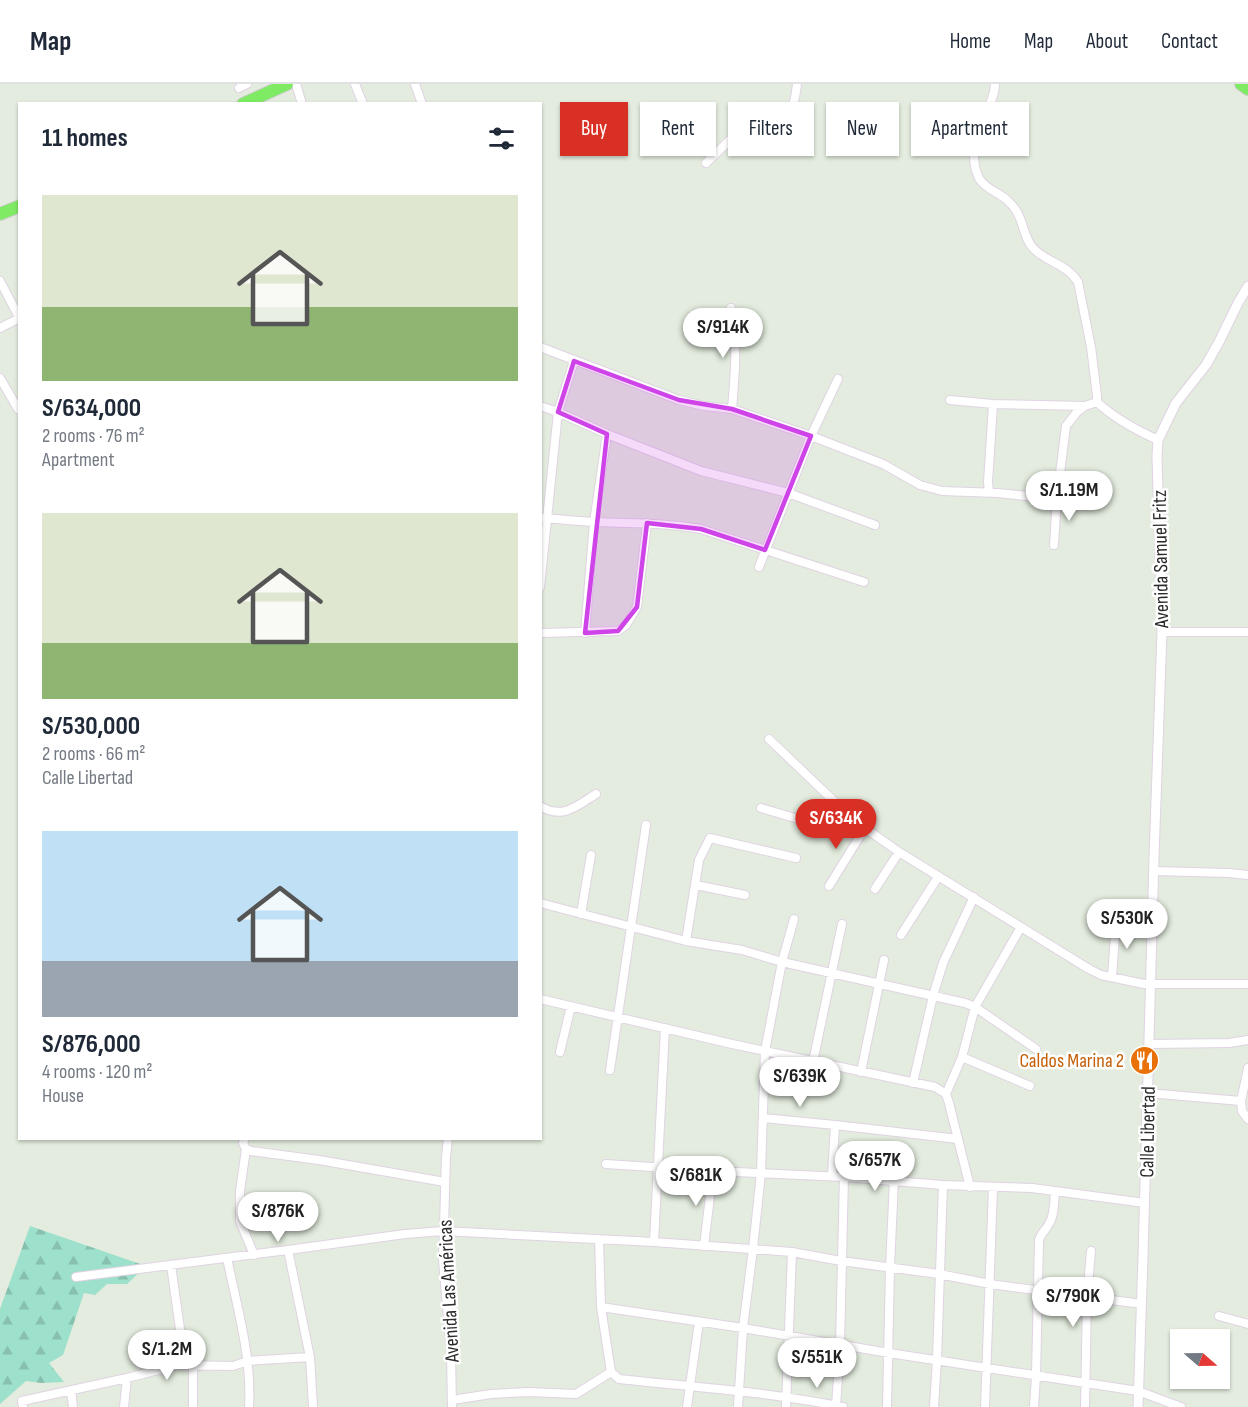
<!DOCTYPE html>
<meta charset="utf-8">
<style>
:root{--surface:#fff;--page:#f6f6f7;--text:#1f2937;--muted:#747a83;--line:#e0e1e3;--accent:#d93025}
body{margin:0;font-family:"Sofia Sans Condensed",sans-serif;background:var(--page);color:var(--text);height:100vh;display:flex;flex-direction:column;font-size:22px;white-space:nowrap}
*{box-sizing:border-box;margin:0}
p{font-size:20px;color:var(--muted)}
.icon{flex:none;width:33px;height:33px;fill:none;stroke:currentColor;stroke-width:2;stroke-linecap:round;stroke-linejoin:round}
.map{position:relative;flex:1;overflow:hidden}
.details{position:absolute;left:18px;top:18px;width:524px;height:1038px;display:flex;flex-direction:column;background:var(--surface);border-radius:0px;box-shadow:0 2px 4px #0004}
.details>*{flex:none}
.hud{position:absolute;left:560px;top:18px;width:570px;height:54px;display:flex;gap:12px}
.needle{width:39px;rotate:110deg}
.buttons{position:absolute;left:1170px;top:1245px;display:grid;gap:12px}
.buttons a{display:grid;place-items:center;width:60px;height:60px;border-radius:0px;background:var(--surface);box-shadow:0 2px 4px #0004;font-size:30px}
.price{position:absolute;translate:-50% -51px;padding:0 14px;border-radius:21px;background:#fff;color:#222;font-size:20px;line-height:39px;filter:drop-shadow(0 2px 3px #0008)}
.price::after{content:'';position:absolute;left:50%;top:36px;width:18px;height:14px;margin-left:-9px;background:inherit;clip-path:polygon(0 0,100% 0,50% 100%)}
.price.active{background:var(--accent);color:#fff}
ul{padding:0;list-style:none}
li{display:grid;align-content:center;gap:12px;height:318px;padding:0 24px}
li span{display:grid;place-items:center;height:186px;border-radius:0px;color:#555}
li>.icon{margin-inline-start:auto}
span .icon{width:108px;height:108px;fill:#fffc;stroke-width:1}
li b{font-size:26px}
h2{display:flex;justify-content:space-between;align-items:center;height:72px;padding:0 24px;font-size:26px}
.pill{padding:0 21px;border-radius:0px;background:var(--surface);box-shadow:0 2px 4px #0004;font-size:21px;line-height:54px}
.pill.active{background:var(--accent);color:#fff}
header{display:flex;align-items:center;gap:36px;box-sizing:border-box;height:84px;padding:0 30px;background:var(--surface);border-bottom:2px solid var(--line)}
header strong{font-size:28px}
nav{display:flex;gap:33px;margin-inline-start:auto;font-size:21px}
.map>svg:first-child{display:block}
.forest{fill:url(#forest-firs)}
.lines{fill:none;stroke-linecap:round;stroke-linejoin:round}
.minor-casing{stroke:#e0d3e3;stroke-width:10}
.tertiary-casing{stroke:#e0d3e3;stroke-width:11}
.primary-casing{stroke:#ccc;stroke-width:14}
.minor{stroke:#fff;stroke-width:8}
.tertiary{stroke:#fff;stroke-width:9}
.primary{stroke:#7feb64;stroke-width:12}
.marked{fill:#cf44e8;fill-opacity:0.2;stroke:#cf44e8;stroke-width:4.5;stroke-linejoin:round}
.labels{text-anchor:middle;stroke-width:5;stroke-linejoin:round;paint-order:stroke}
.street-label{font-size:20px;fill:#2b2b2b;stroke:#fff}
.food-label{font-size:20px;fill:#c56008;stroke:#fff;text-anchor:end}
</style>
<header>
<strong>Map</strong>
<nav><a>Home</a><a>Map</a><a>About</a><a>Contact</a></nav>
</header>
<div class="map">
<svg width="1248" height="1323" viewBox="0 0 1248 1323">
<defs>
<pattern id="forest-firs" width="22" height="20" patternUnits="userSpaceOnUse" patternTransform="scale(1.5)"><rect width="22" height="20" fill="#9de0cb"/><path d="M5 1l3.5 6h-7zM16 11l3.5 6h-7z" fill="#87c0ae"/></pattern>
</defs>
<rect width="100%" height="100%" fill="#e3ecde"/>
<path class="forest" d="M30,1142L146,1182L127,1200H107L95,1211L84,1209L63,1271L49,1279L64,1298L41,1299L26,1297L0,1320V1225Z"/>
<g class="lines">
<defs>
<path id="minor" d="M296,0L302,20
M355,0L363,20
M415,0L422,20
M995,0C995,20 975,40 974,64C972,114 1000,99 1017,128C1024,140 1024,155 1034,165C1048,179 1067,180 1078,198L1091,263L1097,312V318C1115,335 1136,346 1158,356
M239,4L247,0
M706,79L734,52L739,49C777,35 791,53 797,0
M0,197L20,235
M731,224C738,261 735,288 732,325
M0,244L20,234
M540,263L679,316L704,322L732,325L811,352L883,380L920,401L942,407L998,409L1055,415L1057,413
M0,294L18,325
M950,316L993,320L1085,322
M540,322L558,328L607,350L701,387L788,409L875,441
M989,408L988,398L993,320
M540,434C558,435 577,437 595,438C631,439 666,439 701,445L864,498
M1054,461L1057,413L1066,342L1077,328L1085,322L1097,318
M759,483L811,352L838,295
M540,503L558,328L574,277
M1162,548H1248
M540,549L618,547L626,541L637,523L647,439
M585,549L594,438L607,350
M769,655L837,720L865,744L899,768L1089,885L1101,891L1144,900H1248
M540,722C562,736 577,722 596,710
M761,724L812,739H822L837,720
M1154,787L1229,789L1248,791
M696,801L745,811
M829,802L865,744
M875,805L899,768
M540,819L686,857L742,866L782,878L965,919L975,923L1036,965
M581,830L591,771
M901,851L938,793
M686,857L699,776L710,754L796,774
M1112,892L1116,839
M540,915L732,960L935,1003L946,1010L949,1019L970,1103
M1149,960L1229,959L1248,956
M560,968L571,922
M962,973L1030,1002
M813,978L842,840
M1248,984L1241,1017L1242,1027L1248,1035
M610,986L646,741
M861,988L884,876
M913,999L933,912L943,879L974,813
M1148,1009L1241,1017
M946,1010L962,973L975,923L1021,843
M763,1034L835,1041
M245,1054L243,1059L246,1065L251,1067L319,1076L445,1098
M448,1054L446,1073L443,1176L451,1269L452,1323
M246,1065L240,1107V1137L254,1171
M606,1080L713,1087L844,1093L943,1101L1032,1104L1145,1119
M832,1092L835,1041L958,1055
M599,1155L601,1223L611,1288L619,1295C694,1303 770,1308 843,1323
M654,1158L665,944
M704,1162L713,1087
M227,1174C237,1223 252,1273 249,1323
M171,1181L182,1259L188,1273L193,1281V1323
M76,1193L288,1166
M601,1223L743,1244L889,1269L1138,1307L1181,1323
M1219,1232L1248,1240
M71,1306L73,1323
M452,1316L491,1310L529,1308L576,1310L611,1288
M23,1323L22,1317L127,1294L178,1281L233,1282L248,1277L310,1273
M124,1323L127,1294
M313,1323L310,1273L288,1166L405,1150L443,1147L654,1158L792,1168L841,1177L939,1190L990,1200L1142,1220
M687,1323L699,1238
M738,1323L743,1244L753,1165L761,1089L765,967L782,878L794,835
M786,1323L792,1168
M836,1323L840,1261L844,1093
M887,1323L890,1183L894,1096
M934,1323L937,1275L943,1101
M985,1323L993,1104
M1034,1323L1036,1292L1039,1156C1041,1149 1047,1145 1050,1138C1055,1129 1054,1117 1055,1107
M1085,1323L1087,1213L1091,1167"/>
<path id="tertiary" d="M1138,1323L1143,1173L1154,773L1162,548L1157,372L1158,356L1176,319L1206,281L1219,258L1238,219L1248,202"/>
<path id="primary" d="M1241,0L1248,5
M243,20L287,0
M0,130L20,122"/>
</defs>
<use href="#minor" class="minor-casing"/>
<use href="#tertiary" class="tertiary-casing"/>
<use href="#primary" class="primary-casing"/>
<use href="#minor" class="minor"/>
<use href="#tertiary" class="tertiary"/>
<use href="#primary" class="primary"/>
</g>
<path class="marked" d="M574,277L679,316L732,325L811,352L765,466L701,445L647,439L637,523L618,547L585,549L607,350L558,328Z"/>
<defs>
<symbol id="restaurant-disc" viewBox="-11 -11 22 22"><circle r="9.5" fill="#e8710a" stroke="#fff"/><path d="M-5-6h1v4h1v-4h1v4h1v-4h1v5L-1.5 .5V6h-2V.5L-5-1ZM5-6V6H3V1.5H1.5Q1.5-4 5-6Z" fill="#fff"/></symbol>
</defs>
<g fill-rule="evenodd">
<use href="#restaurant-disc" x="1128" y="960" width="33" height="33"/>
</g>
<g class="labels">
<g class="street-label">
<text transform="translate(1160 475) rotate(-91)" y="7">Avenida Samuel Fritz</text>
<text transform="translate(1147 1048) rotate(-89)" y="7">Calle Libertad</text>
<text transform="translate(448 1207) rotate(-93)" y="7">Avenida Las Américas</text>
</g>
<g class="food-label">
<text x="1124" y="983">Caldos Marina 2</text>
</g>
</g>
</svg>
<div class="buttons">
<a><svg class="needle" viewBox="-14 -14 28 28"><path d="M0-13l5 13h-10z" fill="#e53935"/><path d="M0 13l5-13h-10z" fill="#747a83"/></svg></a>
</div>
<b class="price" style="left:723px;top:275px">S/914K</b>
<b class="price" style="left:1069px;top:438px">S/1.19M</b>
<b class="price active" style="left:836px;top:766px">S/634K</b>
<b class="price" style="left:1127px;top:866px">S/530K</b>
<b class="price" style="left:800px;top:1024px">S/639K</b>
<b class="price" style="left:875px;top:1108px">S/657K</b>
<b class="price" style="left:696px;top:1123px">S/681K</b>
<b class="price" style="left:278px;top:1159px">S/876K</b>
<b class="price" style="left:1073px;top:1244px">S/790K</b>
<b class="price" style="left:167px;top:1297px">S/1.2M</b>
<b class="price" style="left:817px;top:1305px">S/551K</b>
<div class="hud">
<a class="pill active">Buy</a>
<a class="pill">Rent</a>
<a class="pill">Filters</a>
<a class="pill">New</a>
<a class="pill">Apartment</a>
</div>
<section class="details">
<h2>11 homes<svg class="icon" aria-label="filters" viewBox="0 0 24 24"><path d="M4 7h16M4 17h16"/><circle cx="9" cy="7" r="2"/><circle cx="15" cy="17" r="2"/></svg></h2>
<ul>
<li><span style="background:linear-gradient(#dfe7d0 60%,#8fb573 0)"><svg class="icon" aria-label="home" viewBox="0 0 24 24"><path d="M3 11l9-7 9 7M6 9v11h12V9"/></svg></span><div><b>S/634,000</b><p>2 rooms · 76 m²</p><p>Apartment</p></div></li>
<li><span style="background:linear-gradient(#dfe7d0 70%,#8fb573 0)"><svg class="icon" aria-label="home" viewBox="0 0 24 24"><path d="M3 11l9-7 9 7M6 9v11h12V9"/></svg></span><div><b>S/530,000</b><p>2 rooms · 66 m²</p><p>Calle Libertad</p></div></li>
<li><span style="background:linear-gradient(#bfe0f5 70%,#9aa5b1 0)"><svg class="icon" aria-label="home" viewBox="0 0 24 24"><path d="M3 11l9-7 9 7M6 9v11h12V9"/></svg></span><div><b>S/876,000</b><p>4 rooms · 120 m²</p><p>House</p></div></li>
</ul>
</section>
</div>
